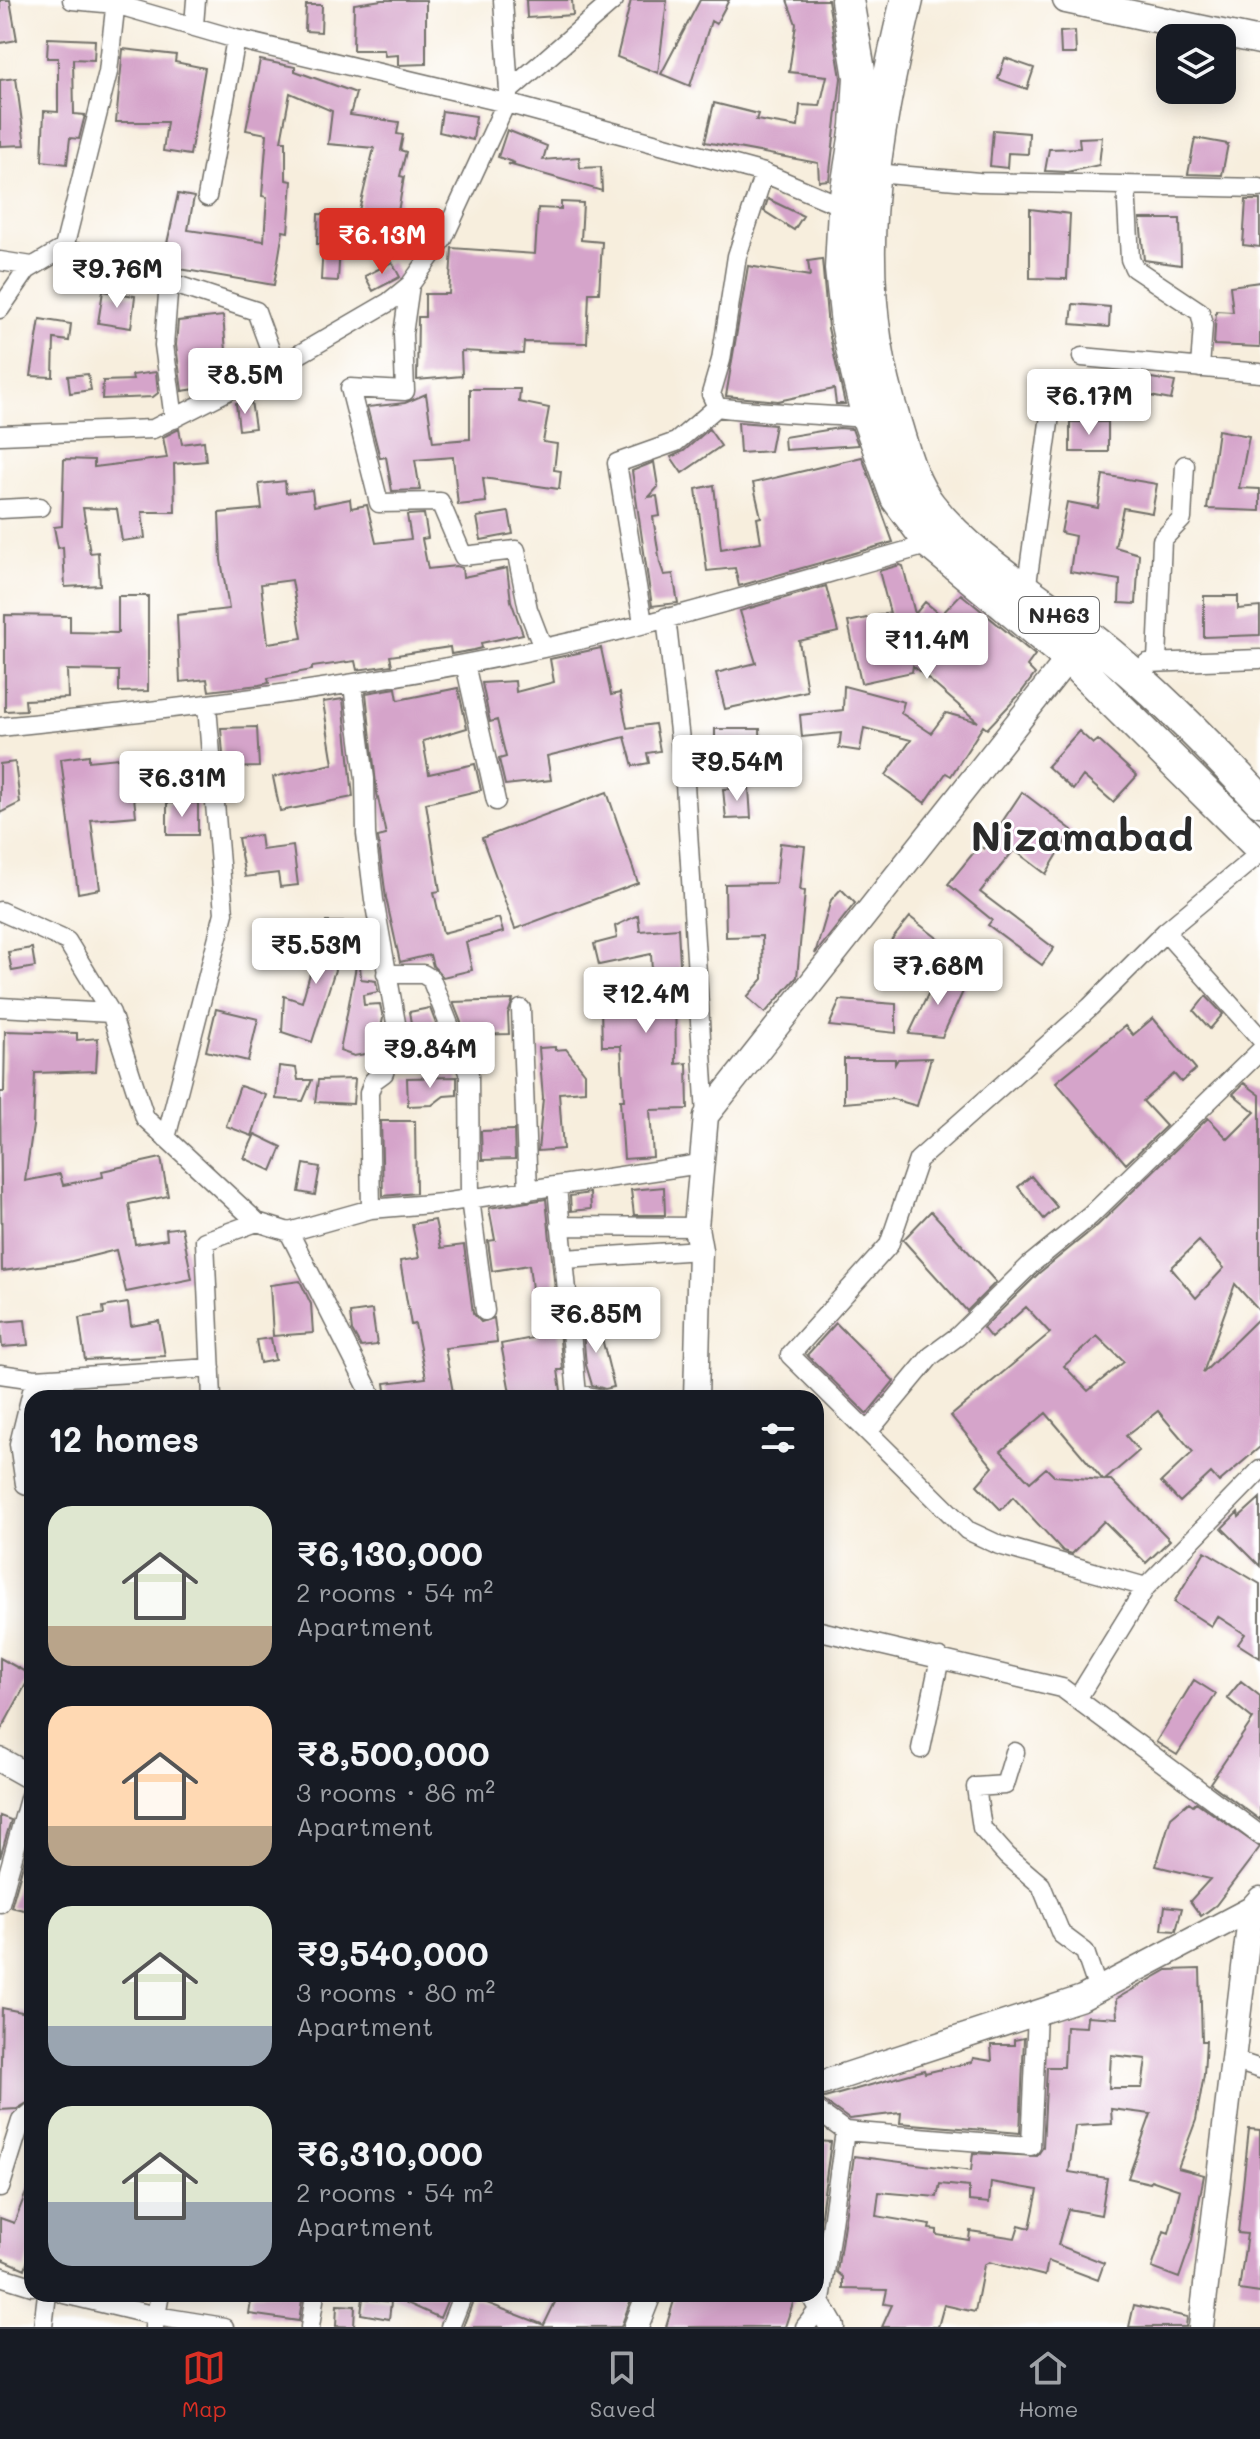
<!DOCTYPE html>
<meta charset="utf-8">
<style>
:root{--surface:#171b24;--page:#20242c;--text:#f1f3f6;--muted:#9ea1a6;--line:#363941;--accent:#d93025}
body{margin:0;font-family:Mali,sans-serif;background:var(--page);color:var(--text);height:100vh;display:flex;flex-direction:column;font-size:30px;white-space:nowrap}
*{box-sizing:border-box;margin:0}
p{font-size:26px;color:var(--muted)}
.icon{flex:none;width:44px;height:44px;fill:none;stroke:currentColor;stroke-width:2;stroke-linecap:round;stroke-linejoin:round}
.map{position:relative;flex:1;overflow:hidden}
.side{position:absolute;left:24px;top:1390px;width:800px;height:912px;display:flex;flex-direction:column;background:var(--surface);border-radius:24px;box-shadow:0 4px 20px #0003}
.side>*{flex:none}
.tools{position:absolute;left:1156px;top:24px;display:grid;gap:16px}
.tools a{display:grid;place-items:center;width:80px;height:80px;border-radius:16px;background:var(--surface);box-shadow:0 4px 20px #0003;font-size:40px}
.price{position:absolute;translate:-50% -68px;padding:0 18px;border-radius:8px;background:#fff;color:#222;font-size:26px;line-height:52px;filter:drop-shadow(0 2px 4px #0008)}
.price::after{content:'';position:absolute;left:50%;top:48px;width:24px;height:18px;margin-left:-12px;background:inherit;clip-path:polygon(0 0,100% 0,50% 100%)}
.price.selected{background:var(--accent);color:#fff}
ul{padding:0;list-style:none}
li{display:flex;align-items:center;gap:24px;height:200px;padding:0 24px}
li span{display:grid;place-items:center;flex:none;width:224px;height:160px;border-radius:24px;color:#555}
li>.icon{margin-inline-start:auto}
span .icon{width:96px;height:96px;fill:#fffc;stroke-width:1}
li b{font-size:34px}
h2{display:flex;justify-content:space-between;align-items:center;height:96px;padding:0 24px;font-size:34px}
.menu{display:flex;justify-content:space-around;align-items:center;height:112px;border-top:2px solid var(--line);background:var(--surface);font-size:22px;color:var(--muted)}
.menu a{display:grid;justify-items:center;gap:4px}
.menu .selected{color:var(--accent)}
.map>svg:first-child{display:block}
.building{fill:#d5a4ca;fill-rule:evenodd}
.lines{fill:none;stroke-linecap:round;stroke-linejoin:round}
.minor-casing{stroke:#726f69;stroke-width:21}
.tertiary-casing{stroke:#726f69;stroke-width:27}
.secondary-casing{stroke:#726f69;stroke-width:29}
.trunk-casing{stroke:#726f69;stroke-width:35}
.minor{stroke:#fff;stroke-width:18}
.tertiary{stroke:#fff;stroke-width:24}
.secondary{stroke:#fff;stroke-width:26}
.trunk{stroke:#fff;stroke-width:32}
.labels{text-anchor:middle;stroke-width:6;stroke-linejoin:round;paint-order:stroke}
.shield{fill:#fff;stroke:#6b6b6b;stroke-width:2}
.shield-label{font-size:22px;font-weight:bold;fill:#2b2b2b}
.town-label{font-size:40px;font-weight:bold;fill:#2b2b2b;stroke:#fff}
</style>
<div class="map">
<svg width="1260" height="2327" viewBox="0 0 1260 2327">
<rect width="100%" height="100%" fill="#fff"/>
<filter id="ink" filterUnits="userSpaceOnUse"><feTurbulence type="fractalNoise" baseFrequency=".0125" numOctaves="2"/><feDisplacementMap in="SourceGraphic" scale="16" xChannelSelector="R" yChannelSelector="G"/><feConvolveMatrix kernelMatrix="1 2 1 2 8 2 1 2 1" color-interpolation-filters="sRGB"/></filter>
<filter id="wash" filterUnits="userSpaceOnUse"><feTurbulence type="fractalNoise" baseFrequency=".006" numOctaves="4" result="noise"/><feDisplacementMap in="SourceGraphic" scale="32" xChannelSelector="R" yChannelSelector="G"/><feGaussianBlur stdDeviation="1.8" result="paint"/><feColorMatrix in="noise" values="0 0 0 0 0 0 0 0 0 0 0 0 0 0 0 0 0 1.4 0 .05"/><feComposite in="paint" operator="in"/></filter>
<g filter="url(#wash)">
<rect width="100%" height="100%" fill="#f7eedd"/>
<g id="blocks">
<path class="building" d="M0,0H10L17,40L0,43Z
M382,0H426V64L398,65V55L385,56L384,50H353L354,4Z
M526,0H572L573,15L527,18Z
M631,0H667L658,73L617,57Z
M700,0H729L716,24L711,21L690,86L661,74Z
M787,0H828L841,78L829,180L819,181L818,163L705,142L714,103L758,114L756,120L798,127L800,105L820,106L827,76L789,72L796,24Z
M306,5H322L321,32L305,31Z
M1075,31L1076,54H1061L1060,32Z
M48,38L95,40L94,60L73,59L74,114L85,115L79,139L70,138L67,164L42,161L44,111L58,112V58H47Z
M123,49L176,55L175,62L205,68L190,155L163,151L167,122H116Z
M1005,58L1034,68L1027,89L998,79Z
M260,60L295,67V71L356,93L350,115L399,122L397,134L403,135L400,150L406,152L400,176L404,177L392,247L348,242L341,228L338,281L321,280L323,244H317L318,214L358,215L374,148L328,144L332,111L290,93L281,141H286V180L292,181L288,232L283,231L274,285L162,266L178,194L194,197L188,230L264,241L267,197L262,196L267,134L246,130Z
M16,78L25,145L0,146V80Z
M442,111L476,116L473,140L439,132Z
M507,130L547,146L543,160L579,157L580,168L601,167L602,191L508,164L515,163L498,157Z
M993,130L1029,133L1028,154L1008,153L1007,168L990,166Z
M1102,137L1099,165L1067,172L1045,171L1049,149L1080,148L1079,138Z
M1195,138L1228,144L1222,175L1188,174Z
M768,199L803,216L794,230L764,211Z
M1246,200H1260V247L1243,245Z
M561,202L583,203L581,240L602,242L599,293H589L587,343L524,342L523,354L461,351L462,376L417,380L418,317H425V294H449L452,248L535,254L538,208L561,209Z
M1030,209L1070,214L1067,279L1030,278Z
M1140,219H1180L1181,265L1144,260Z
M822,259L828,328L845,404H836L834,389L778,401L726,396L748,266L810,276L808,261Z
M392,262L400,277L373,291L365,276Z
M1260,282V347L1214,345L1216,311L1233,312L1230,286Z
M103,291L135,296L131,328L98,323Z
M1073,304L1110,307L1109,327L1071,324Z
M223,316L226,351L207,353L209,387L182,391L176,345L178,321Z
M40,319L71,324L69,341L54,339L53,377L31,376Z
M156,372L158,393L153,397L102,399L103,381L133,380L132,375Z
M1116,372L1175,382L1171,400L1140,394L1139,402L1113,399Z
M88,374L91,390L70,393L68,376Z
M470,389H520L519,402L549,408L543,442L557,444L554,470L561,471L559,489L483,478L486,502L458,505L453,457L415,460L420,490L392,491L386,457L380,458L367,407L405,403L426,394L433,442L470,439Z
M251,401L255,428L239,430L236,403Z
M738,422L775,425L770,451L740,453Z
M1070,422H1108V452H1070Z
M839,428L852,429L858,445L785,450L784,437Z
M179,429L182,444L204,441L206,461L174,464L175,512H142L145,538L122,541L117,509L83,508L90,553L98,552L100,585L65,587L63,547L58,548L54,527L62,526L64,459L94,460V467L167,458L163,437Z
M709,429L721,446L682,473L671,457L684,451Z
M1218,430L1249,436L1239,488L1260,489V511L1207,509Z
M862,457L893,542L739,586L735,568L707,571L696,489L714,485L721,549L761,542L757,518L761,517L753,483Z
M654,462L658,487L649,497L657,496L660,516L653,517L660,563L664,575L673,574L678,603L652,606L632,471Z
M1103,475L1157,484L1152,513L1123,508L1115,547L1139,554L1136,604L1119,603L1120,580L1070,572L1075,536L1061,533L1067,502L1098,508Z
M285,481L286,493L312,490L314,506L350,499L351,508L367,505L376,543L411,539L407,515L424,514L428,538L422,539L428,569L456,566L462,568L463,577L507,568L511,601L523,634L481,643L482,648L474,650L451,654L450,647L390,656L392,665L357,670L355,661L312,667V670L268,678L269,683L259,685L209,691L207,679L180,682L177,615L229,609L221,560L219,513L262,509L259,484ZM292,580L302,638L268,643L261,584Z
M509,512L513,534L481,540L477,517Z
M900,565L903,566L915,614L925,602L941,615L961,594L1035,655L1027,666L1035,674L1020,694L987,729L983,726L951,776L946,773L925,803L886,775L911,740L864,728L860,751L839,748L841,733L802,737L800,715L843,710L844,686L904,702L901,713L931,733L946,713L978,722L913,666L912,672L861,683L848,622L890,613L879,571Z
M826,586L838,632L799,641L807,691L725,709L716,673L756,663L740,611Z
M118,596H148V691L119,692V671L67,670L68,698L25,700L26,710L5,711V615L70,616V632L118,633Z
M1204,596H1238V609L1260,607V635L1204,637Z
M601,648L611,695L620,693L627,728L655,724L660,751L647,753L649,763L633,766L625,737L547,756L551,780L505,785L499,759L506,757L497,720L490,722L482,683L515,681L516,692L554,682L550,659Z
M396,688L398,700L458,688L467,728L423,741L429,774L475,764L481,790L426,803L440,891L434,892L443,933L499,918L503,932L466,942L472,970L443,977L433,966L430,955L400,962L386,898L378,837L386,835L377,793L366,693Z
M343,699L353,797L280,811L273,777L333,764L323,702Z
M257,727L259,767L224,768L221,728Z
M715,729H760L761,753L715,754Z
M1079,731L1093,744L1098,740L1137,776L1113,802L1083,776L1073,790L1047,766Z
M158,754L160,786L133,788L136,816L91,820L100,889L78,893L61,759L89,755V761Z
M15,762L20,803L0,813V764Z
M749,788L751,818L726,819L723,789Z
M607,792L638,883L515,929L482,838Z
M1022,792L1072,830L1046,874L1014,850L980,892L1054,948L1042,965L988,925L992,920L948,884L979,846L984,849Z
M167,803H198V835H167Z
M260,835L262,850L293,846L298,885L280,887L278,873L245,877L238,838Z
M780,843L805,846L800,890L805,891L797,977L765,1013L747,997L763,979L762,936L726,937L725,884L776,883Z
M841,889L855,903L815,954L831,900Z
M638,915L640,931L678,928L681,981H675L676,1064L687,1063L688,1109L650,1110L653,1157L624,1159L620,1100H624L621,1046H602L601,1006L654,1005L651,954L599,965L594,944L617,938L615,926Z
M910,917L945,944L930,965L914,954L910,958L890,942Z
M326,922H351V950L342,948L312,1042L282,1032L284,996L302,1002L313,963L327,967Z
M32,948L35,967L12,971L8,952Z
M356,966H360L361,979L376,981L378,992L363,995L364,1005L380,1004L383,1018L376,1052L354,1056L340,1051Z
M939,971L966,985L942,1037L909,1034Z
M1206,996L1223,1014L1210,1029L1194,1011Z
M513,1000L508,1014L509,1034L466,1035L453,1002Z
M840,1000L896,1004V1033L829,1026Z
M430,1008L442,1040L415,1045L409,1012Z
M216,1009L258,1019L248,1061L206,1051Z
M1153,1018L1196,1069L1181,1082L1174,1074L1143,1101L1166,1126L1126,1164L1056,1082L1125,1026L1133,1035Z
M5,1031L77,1033V1040L98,1038L96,1071L35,1073L33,1126L25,1181L60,1174L63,1185L103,1177L102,1171L161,1158L168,1196L129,1204L135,1244L167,1239L166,1229L182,1227L192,1279L126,1292L116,1250L68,1262L2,1271L0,1092H4Z
M555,1047V1050L566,1049L585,1073V1091L559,1093L563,1149L538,1151L543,1098L539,1048Z
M931,1058L917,1106L893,1099L844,1103V1059H895V1064L898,1059Z
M279,1066L296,1068L298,1080H312L303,1101L276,1099Z
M457,1077V1095L444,1096L432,1105L408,1106L407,1078Z
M355,1079L353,1104L315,1102L318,1080Z
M1244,1083L1260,1095V1312L1235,1284L1203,1373L1260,1317V1447L1219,1482L1211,1473L1180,1502L1161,1482L1193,1452L1158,1411L1126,1436L1139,1451L1105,1480H1111L1170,1540L1146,1563L1104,1521L1072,1554L1063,1551L1013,1497L1001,1510L977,1485L993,1467L951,1416L1050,1333L1026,1307L991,1338L983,1328L1039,1273L1098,1225L1208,1118L1228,1139L1255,1112L1233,1094ZM1199,1241L1224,1268L1196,1298L1171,1268ZM1097,1336L1124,1362L1088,1391L1064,1366ZM1046,1413L1103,1480L1054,1476L1046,1468L1030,1482L1001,1451Z
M240,1086L266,1095L252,1136L226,1126Z
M381,1121H415L416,1193L383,1196Z
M514,1130L515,1159L482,1160L481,1131Z
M255,1134L282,1147L272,1171L244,1158Z
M304,1164L320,1167L315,1195L299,1192Z
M1031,1176L1057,1207L1044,1219L1018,1187Z
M664,1187L665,1215H634L631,1190Z
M590,1193L591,1209L571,1211L570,1196Z
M546,1199L563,1370H558L562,1398H511L501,1344L538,1337L529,1265L492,1271L488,1241L495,1240L489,1208Z
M931,1211L996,1282L967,1311L903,1240Z
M435,1220L441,1248L464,1245L473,1313L481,1322L494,1318L497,1342L445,1348L454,1398H387L385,1383L426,1378L415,1324L411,1325L400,1261L419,1258L412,1224Z
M300,1281L311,1304L313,1333L273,1336L270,1285Z
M128,1303L131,1326L159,1321L165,1356L85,1360L79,1318L104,1314L103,1307Z
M372,1310L377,1345L361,1347L352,1331L350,1313Z
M597,1318L614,1387L605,1389L592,1385L586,1365L582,1321Z
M25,1320L28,1345L2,1347L0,1322Z
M836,1323L894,1381L867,1414L807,1355Z
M271,1338L275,1360L260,1363L256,1340Z
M1260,1498V1566L1222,1528L1238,1512L1239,1517Z
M1205,1551L1260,1584V1658L1238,1644L1245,1634L1217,1616L1211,1626L1174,1602Z
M0,1658L31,1675L0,1732Z
M1194,1680L1216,1694L1177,1755L1156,1742Z
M1241,1681L1260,1696V1820L1210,1783L1253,1719L1227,1698Z
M1189,1802L1193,1805L1196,1802L1260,1847L1216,1905L1201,1916L1190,1901L1210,1879L1156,1866L1171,1817Z
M0,1816L11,1820L0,1858Z
M32,1833V1912L11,1907Z
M1165,1906L1182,1908L1176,1931L1162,1930Z
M1200,1969L1202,2041H1206L1204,2075L1196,2120L1178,2168L1204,2175L1192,2240L1179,2278L1152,2268L1164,2231L1169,2233L1180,2190L1151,2180L1150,2183L1128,2178L1151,2114L1111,2109L1112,2124L1075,2126L1069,2172L1107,2178L1101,2215L1068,2209L1058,2245L1104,2263L1098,2280L1048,2261L1045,2276L989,2262L984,2265L975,2312L944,2305L938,2327H882L892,2305L884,2304L887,2290L843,2289V2277L837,2272L854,2156L971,2171L973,2153L1037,2156L1043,2147L1047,2067H1064L1066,2026L1086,2027L1087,2016L1117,2018L1116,1999L1167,1970ZM1111,2055L1146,2059L1142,2088H1109ZM991,2182L1038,2190L1030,2228L1019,2225L1015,2238L970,2231L969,2240L937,2235V2230L929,2229L930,2225L876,2216L879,2192L937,2197L940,2184L969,2187V2201L989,2203Z
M2,2008L32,2014V2100L17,2109L0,2110Z
M1024,2038L1020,2133L900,2123L901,2113L849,2119L821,2099L924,2070L925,2073L972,2062L973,2058L992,2061L991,2045H1014V2040Z
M1249,2129L1260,2130V2293L1239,2290L1247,2234L1238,2233Z
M816,2141L831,2142L816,2250Z
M31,2180L32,2247L25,2269L0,2258V2218L14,2223Z
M252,2294H303L299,2321L249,2314Z
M387,2294H450L440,2318Z
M559,2294H633L621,2327H463L474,2298L544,2325Z
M676,2294H796L785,2327H666Z
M363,2298L391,2302L389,2319L361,2314Z
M337,2305L355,2306L354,2327L336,2326Z
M1134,2305L1187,2317L1186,2327H1129Z"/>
</g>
</g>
<g filter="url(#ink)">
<use href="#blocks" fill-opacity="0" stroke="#726f69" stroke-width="2"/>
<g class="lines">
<defs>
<path id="minor" d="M503,0L509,91
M614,0L509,91L506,103L764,173L844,207
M194,25L196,0
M764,173L737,256L721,360L711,394L717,407C768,414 817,414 868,418
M875,173L979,182L1260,188
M1126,185L1130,259L1134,268L1200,312L1203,325L1200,368
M207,197L236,39
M64,248L256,311L276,366
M0,261L32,266
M169,282L164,345L174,419
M410,285L403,334L405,391L350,388L379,503L440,502L463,556L516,550L528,609L543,648
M0,309L27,270L64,248L108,72L116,0
M1082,357L1260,373
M0,435L153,429L298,355L389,302L410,285L443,239L506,103L236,39L115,4L72,0
M0,509L40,507
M1026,591L1052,401
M666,617L685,784L706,1116
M643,623L617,463L676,442L717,407
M1157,661L1162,540L1182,519L1185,465
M1147,663L1260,659
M465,664L496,801
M353,685L365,779L366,834L374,900L396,1023L384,1073L373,1081L369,1093L371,1209
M0,727C181,709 360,687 539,649C671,621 801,580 931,544
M1260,853L1165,932L1090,1007L918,1160L889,1245L790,1355L967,1530L999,1545L1146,1587L1260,1470
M0,911L67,941L111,1013L0,1007
M1165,932L1260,1038
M386,974H423L431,979L469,1075L470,1199L485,1311
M521,1009L528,1191
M111,1013L145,1118L257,1222L289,1232L371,1209L442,1203L700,1164
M166,1138L224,913L207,706
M557,1187L577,1394L597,1398
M560,1226L696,1227
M289,1232L373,1398
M565,1259L700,1250
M0,1374L35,1379L19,1444L25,1484L32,1487
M35,1379L211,1368
M212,1398L205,1241L257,1222
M868,1432L931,1356L958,1336L1031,1264L1090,1216L1260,1051
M816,1630L1062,1688L1260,1835
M1077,1699L1146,1587
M921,1749L940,1658
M1015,1752L1005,1785L976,1787L982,1828L1007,1856L1041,1885L1061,1934L1085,1952L1098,1990
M0,1903L32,1788
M1233,2060L1260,2069
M816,2110L845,2131L1031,2146L1037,2014
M0,2188L21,2121L32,2112
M0,2276L32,2286
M64,2294L156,2316L224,2327
M43,2327L47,2294
M154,2327L160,2294
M310,2327L315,2294
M450,2327L463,2294
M805,2327L820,2308L845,2131"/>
<path id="tertiary" d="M696,1398L700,1250L696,1227L706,1116L1078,646
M0,1760L32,1778
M816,2085L1082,1998L1251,1909L1260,1899
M813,2294L832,2327
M636,2327L649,2294
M1201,2327L1251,1909"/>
<path id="secondary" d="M1066,0L1260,41"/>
<path id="trunk" d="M847,0L860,77L857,126L844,207L841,269L847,324L857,373L868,418L897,498L931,544L1069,658L1260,847
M907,0C872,145 848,278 895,423C904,452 911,482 930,506C972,560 1036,595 1089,637C1151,686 1206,742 1260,800"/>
</defs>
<use href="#minor" class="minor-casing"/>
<use href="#tertiary" class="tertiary-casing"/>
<use href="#secondary" class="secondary-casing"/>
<use href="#trunk" class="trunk-casing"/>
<use href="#minor" class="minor"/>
<use href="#tertiary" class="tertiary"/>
<use href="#secondary" class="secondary"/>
<use href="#trunk" class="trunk"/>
</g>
</g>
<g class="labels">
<rect class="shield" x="1019" y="597" width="80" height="36" rx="6"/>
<g class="shield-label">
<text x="1059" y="623">NH63</text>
</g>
<g class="town-label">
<text x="1082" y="851">Nizamabad</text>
</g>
</g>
</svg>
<div class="tools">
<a><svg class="icon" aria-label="layers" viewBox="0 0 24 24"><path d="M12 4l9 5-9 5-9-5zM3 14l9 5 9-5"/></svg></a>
</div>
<b class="price selected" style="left:382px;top:276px">₹6.13M</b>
<b class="price" style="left:117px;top:310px">₹9.76M</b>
<b class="price" style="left:245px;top:416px">₹8.5M</b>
<b class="price" style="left:1089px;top:437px">₹6.17M</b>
<b class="price" style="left:927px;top:681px">₹11.4M</b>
<b class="price" style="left:737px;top:803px">₹9.54M</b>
<b class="price" style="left:182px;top:819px">₹6.31M</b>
<b class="price" style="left:316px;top:986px">₹5.53M</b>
<b class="price" style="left:938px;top:1007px">₹7.68M</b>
<b class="price" style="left:646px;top:1035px">₹12.4M</b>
<b class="price" style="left:430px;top:1090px">₹9.84M</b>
<b class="price" style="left:596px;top:1355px">₹6.85M</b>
<section class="side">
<h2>12 homes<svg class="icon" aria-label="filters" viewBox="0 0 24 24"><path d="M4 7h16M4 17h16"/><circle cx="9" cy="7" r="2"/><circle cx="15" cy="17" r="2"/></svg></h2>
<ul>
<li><span style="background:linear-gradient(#dfe7d0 75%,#b9a48a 0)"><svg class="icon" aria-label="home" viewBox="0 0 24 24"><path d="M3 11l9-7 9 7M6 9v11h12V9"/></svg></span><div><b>₹6,130,000</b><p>2 rooms · 54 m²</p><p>Apartment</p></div></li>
<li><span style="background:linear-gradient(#ffd9b3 75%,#b9a48a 0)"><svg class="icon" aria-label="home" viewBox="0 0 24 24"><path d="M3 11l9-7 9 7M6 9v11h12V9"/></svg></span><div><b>₹8,500,000</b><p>3 rooms · 86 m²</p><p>Apartment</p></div></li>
<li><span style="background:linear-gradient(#dfe7d0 75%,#9aa5b1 0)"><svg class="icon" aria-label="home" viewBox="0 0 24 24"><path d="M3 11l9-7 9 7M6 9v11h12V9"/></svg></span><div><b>₹9,540,000</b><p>3 rooms · 80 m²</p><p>Apartment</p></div></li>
<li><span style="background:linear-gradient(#dfe7d0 60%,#9aa5b1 0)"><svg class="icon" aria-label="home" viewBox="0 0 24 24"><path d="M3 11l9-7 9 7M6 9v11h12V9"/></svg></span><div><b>₹6,310,000</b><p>2 rooms · 54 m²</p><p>Apartment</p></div></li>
</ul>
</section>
</div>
<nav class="menu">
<a class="selected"><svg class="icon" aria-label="map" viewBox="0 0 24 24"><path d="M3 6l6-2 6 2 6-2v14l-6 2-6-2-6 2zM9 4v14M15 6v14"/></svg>Map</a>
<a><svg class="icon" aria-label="saved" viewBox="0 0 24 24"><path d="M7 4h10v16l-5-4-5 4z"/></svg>Saved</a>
<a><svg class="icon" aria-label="home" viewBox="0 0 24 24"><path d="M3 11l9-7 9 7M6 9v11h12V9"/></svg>Home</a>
</nav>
